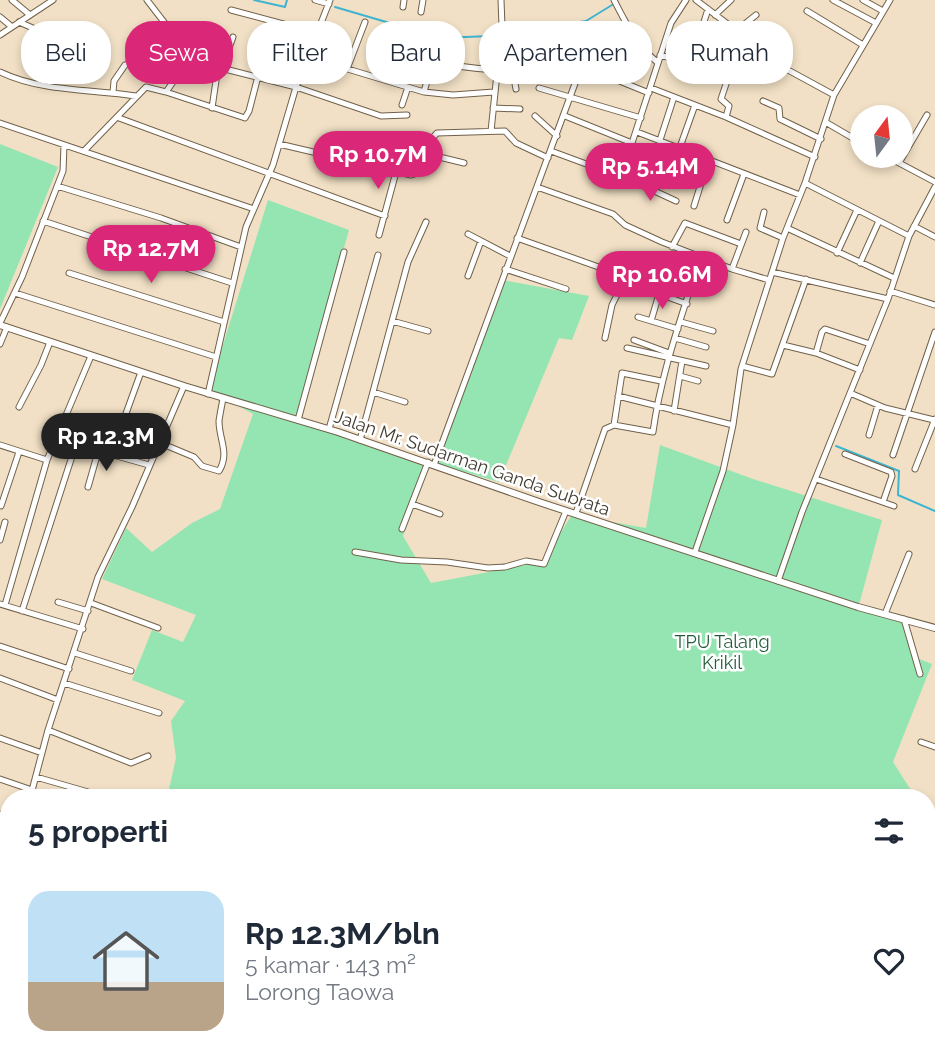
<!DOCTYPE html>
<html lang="id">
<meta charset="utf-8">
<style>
:root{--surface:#fff;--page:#f6f6f7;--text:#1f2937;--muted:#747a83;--accent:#db2777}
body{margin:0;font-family:Raleway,sans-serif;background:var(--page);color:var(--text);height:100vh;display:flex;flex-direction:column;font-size:26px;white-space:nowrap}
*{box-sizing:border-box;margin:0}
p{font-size:23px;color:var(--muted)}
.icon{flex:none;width:38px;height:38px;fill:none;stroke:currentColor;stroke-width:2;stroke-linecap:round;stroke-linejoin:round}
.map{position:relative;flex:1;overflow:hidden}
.details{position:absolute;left:0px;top:789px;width:936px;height:275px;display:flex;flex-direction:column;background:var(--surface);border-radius:28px 28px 0 0;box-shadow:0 4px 10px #0003}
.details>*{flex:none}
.guide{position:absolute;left:21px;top:21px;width:894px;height:63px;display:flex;gap:14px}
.needle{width:46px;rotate:15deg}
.buttons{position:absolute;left:850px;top:105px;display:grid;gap:14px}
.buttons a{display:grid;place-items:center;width:63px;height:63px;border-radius:50%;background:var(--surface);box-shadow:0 4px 10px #0003;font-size:35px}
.price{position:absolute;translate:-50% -60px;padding:0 16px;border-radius:24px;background:var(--accent);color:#fff;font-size:23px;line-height:46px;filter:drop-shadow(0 2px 4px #0008)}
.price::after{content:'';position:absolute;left:50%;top:42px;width:21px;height:16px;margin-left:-10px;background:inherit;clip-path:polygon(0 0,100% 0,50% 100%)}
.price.selected{background:#222;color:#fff}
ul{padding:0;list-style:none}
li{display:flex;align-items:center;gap:21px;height:175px;padding:0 28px}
li span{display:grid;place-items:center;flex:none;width:196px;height:140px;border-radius:21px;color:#555}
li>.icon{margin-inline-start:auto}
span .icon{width:84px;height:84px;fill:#fffc;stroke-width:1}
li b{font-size:30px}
h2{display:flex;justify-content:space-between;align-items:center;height:84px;padding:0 28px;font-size:30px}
.tag{padding:0 24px;border-radius:28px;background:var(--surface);box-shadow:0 4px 10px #0003;font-size:24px;line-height:63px}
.tag.selected{background:var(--accent);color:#fff}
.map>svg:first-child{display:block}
.green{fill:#95e5b2}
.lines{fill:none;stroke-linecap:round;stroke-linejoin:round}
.stream{stroke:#3eb4d0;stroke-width:2}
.minor-casing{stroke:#71614a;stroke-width:7}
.tertiary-casing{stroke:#71614a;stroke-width:8}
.minor{stroke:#fff;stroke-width:5}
.tertiary{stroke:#fff;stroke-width:6}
.labels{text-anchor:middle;stroke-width:5;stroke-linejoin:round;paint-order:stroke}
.street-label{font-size:18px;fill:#433c31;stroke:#fff}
.park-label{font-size:18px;fill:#225d3b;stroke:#fff}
</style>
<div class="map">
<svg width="935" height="1063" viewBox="0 0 935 1063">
<rect width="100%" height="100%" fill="#f1e0c5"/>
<path class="green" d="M0,144L58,167L0,309Z
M268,200L349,230L296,420L429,468L403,536L431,583L541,562L572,515L646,528L660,445L753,479L882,520L859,605L902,622L914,657L932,664L893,762L916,798H167L176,758L171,721L185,701L132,680L152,630L183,642L196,615L102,579L126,528L152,552L192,523L220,509L253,414L209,390Z
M502,280L589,296L572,340L559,338L499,482L434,463Z
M170,1055H769L764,1063H171Z"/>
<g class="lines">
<path class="stream" d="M254,0L285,7L287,0
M335,7L441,38L490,36
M507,34L586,21L612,5
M836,446L899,471L898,495L935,511
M0,994L9,999
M58,1055L64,1063"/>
<defs>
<path id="minor" d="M12,0L30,15
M147,0L177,39
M315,0L329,4
M614,0C626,24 637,45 658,63
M696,0L788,70L834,95
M833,0L876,23
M863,0L883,11
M403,7L404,0
M231,10L317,33
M807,11L863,45
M421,12L423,0
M715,15L731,0
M0,17L12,27
M19,22L58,39L95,46L99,49L102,57
M736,31L756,15
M0,35L53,0
M396,54C435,64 471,69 510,71L513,73L516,89
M660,55L684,62L692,60L708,9
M308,57L424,92L453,95L494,92
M222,68L233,37
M347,69L365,22
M0,72C42,92 91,89 136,96
M388,81L403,34
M539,88L641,118
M651,88L726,117L815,157
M113,92L114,81L125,65L147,61
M166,92L245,118L249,111L264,53
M424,92L432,63
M763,101L779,108L780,119L821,139
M402,105L408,87
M212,108L218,67
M493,108L520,109
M535,116L557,136
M565,116L632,143L671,23L686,0
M726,117L729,106L721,99L742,36
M119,118L385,216
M0,123L254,209
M827,123L863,144
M491,131L502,26L501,0
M637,132L800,195
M660,140L674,97
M279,144L411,175C432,171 423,145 437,133L505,131L516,143L548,158
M680,147L695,105
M84,151L146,87L166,92L184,66L205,65L225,69L296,87L381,116L407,115
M551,151L635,182L676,201
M427,154L464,163
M333,156L336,140
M886,156L935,182
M899,163L927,115
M805,183L909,236
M57,186L161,218L241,247
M537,187L613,214L625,225L662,242L732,269L769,280
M694,206L708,161
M764,212L760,228L783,238
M727,220L744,174
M43,221L232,283
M914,226L935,237
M787,228L894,278
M468,234L510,256
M379,235L406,135
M517,238L621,275L624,281L687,304
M672,247L685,223L741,244
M837,253L857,210
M860,263L879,221
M656,267L693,279
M505,269L566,289
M732,269L746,232
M772,272L888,299
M69,273L224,322
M468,276L481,241
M890,291L935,305
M15,293L216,357
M638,317L678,329
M392,321L428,331
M651,321L659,294
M681,322L713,331
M0,323L22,277L63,171L64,145
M605,338L612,305L624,281
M675,338L706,347
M634,340L669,353
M0,344L7,327
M783,345L816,353L860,370
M627,348L706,366
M816,353L822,332L825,329L870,344
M742,366L772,374L806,279
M680,376L698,381
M373,392L405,402
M850,393L885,408L934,420
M208,394L246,227L273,165L296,87L330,0
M618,396L733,425
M19,407L41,365L50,342
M674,411L682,361
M298,420L344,252
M614,425L622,373L661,381
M329,429L378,255
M120,430L141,372
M869,435L878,405
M56,439L149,465
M360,440L408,262L426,222
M158,442L194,457L202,466L219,471C230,453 219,440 219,421C220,413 222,405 223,398
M0,445L47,460
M845,454L891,472L892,476L883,502
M893,455L935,332
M434,465L580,70L585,67L649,93
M915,469L935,419
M816,479L894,506
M88,487L98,452
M412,504L440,514
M1,506L19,452
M576,513L605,429L614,425L653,432C661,372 682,316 700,258
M402,529L428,462
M0,540L5,522
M355,552L401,560L447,562L488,568L505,567L526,561L544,564L566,511
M695,552L723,471L733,425L741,369L783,238L805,183L834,95L890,0
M778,581L802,512L888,299L909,236L935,187
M58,602L88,611
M91,603L158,628
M0,604L83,629
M5,605L47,460L91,356
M22,611L76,444
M885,614L909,554
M904,619L920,674
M0,646L69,669
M75,653L131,671
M0,678L58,700
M64,683L159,713
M48,730L131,763L148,756
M0,738L42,753
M921,742L935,747
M36,777L109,798
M0,779L32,790
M30,798L48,730L98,577L132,507L184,386
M0,814L9,818
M928,824L935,831
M0,843L9,847
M0,886L9,889
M928,927L935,911
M0,928L9,931
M0,972L9,975
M928,1003L935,1005
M0,1021L9,1024
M147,1055L151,1063
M28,1063L32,1055
M773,1063L776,1060
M864,1063L868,1057L866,1055
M906,1063L910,1056"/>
<path id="tertiary" d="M0,325L184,386L338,432L539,502L858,607L935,628"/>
</defs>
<use href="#minor" class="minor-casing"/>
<use href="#tertiary" class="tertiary-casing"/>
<use href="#minor" class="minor"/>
<use href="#tertiary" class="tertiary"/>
</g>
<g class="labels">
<g class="street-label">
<text transform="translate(472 463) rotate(19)" y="6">Jalan Mr. Sudarman Ganda Subrata</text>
</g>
<g class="park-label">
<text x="722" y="648">TPU Talang<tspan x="722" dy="21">Krikil</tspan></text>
</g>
</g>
</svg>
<div class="buttons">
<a><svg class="needle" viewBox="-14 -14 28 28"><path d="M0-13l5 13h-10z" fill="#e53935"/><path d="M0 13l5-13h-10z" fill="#747a83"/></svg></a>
</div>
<b class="price" style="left:378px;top:191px">Rp 10.7M</b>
<b class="price" style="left:650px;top:203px">Rp 5.14M</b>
<b class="price" style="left:151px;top:285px">Rp 12.7M</b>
<b class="price" style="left:662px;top:311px">Rp 10.6M</b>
<b class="price selected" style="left:106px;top:473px">Rp 12.3M</b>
<div class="guide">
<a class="tag">Beli</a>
<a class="tag selected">Sewa</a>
<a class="tag">Filter</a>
<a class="tag">Baru</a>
<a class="tag">Apartemen</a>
<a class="tag">Rumah</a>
</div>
<section class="details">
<h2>5 properti<svg class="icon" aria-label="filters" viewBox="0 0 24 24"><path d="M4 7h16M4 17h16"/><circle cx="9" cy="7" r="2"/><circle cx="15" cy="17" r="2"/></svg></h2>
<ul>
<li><span style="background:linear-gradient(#bfe0f5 65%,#b9a48a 0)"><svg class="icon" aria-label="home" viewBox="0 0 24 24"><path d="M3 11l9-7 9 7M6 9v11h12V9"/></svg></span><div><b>Rp 12.3M/bln</b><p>5 kamar · 143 m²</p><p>Lorong Taowa</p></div><svg class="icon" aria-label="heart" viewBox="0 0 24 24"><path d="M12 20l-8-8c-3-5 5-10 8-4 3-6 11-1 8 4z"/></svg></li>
</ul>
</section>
</div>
